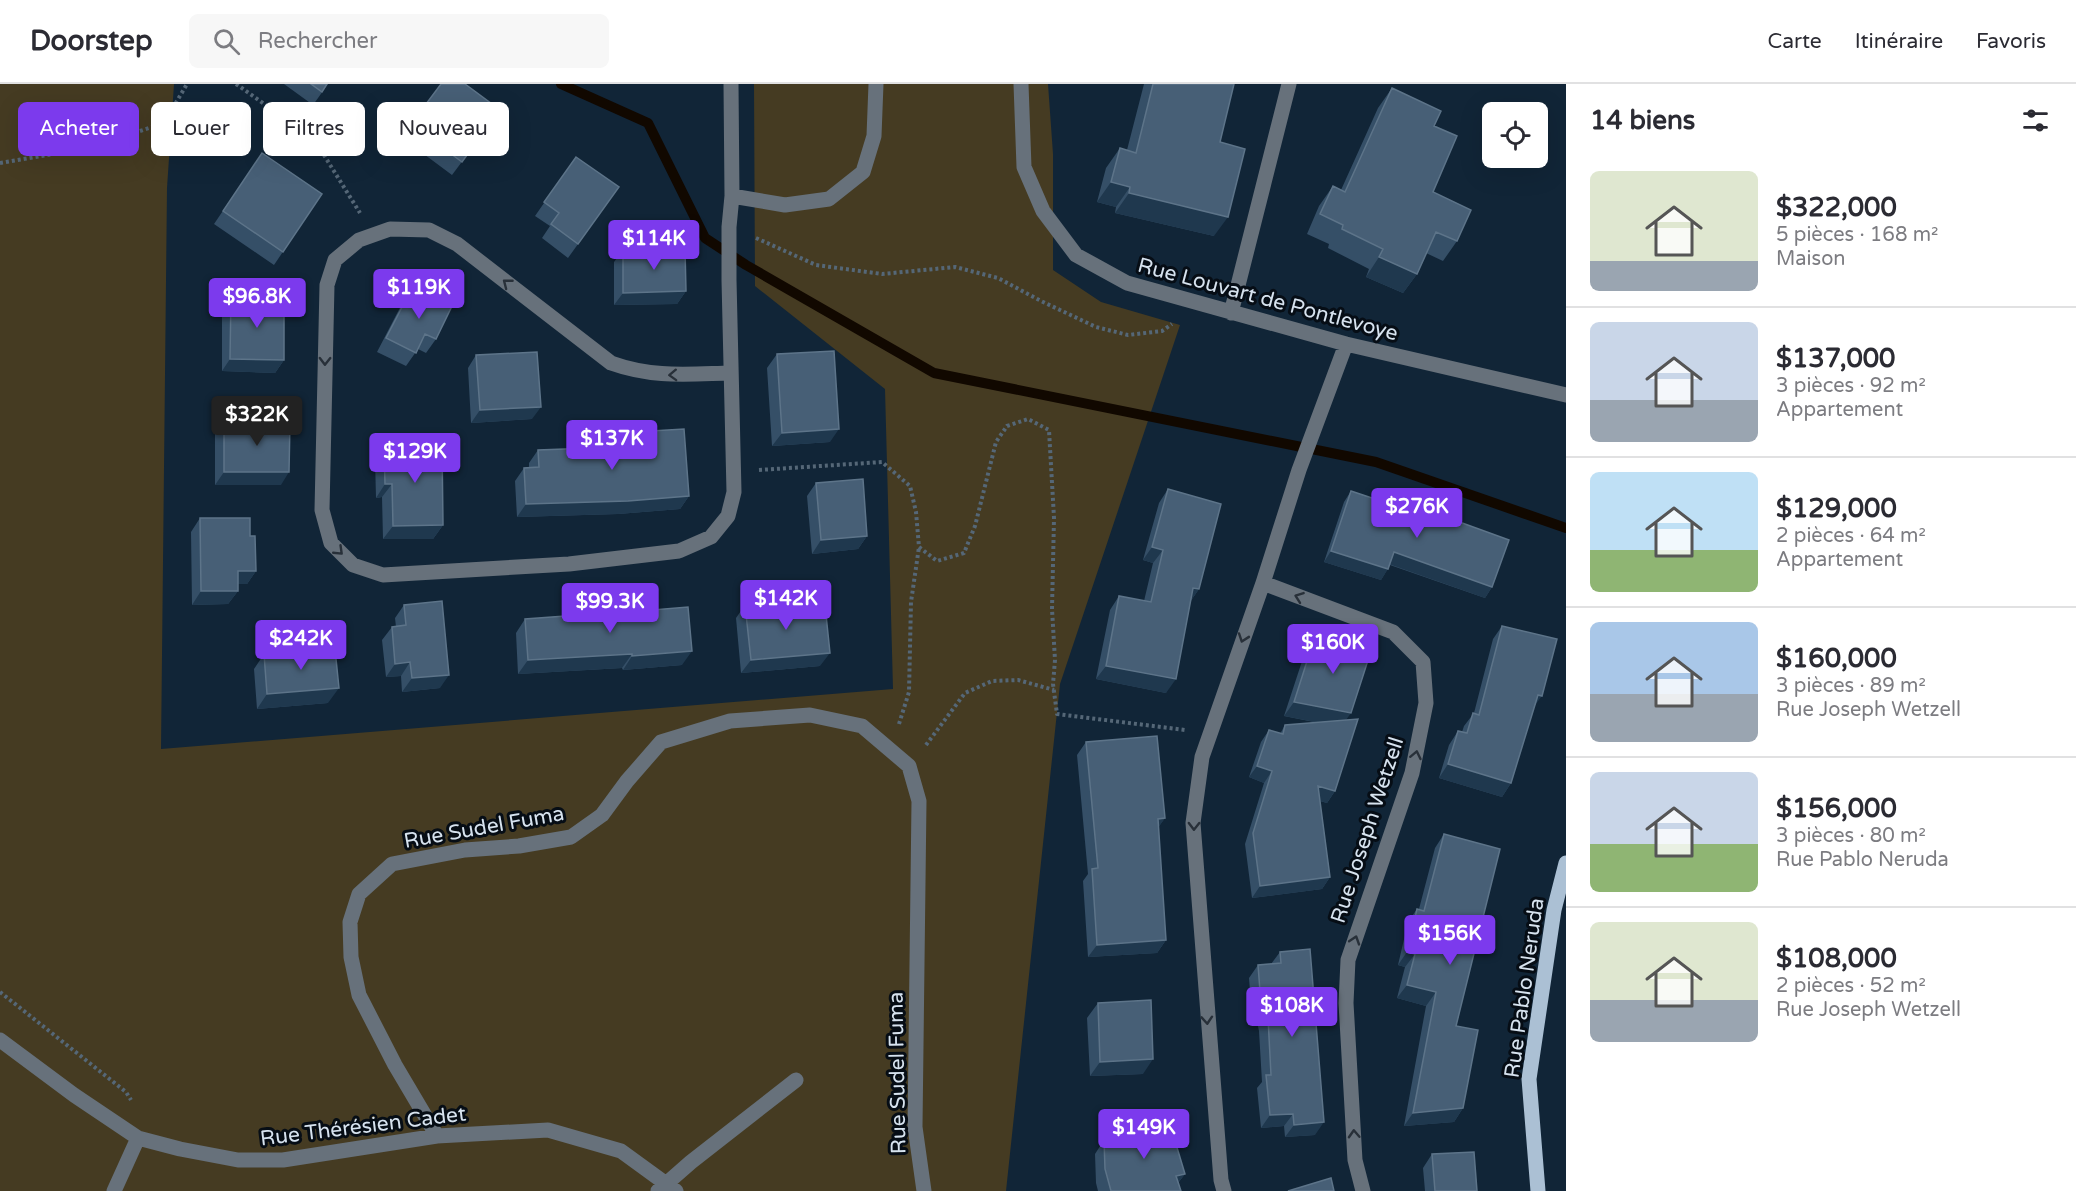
<!DOCTYPE html>
<html lang="fr">
<meta charset="utf-8">
<style>
:root{--surface:#fff;--page:#f7f7f7;--text:#2b2b33;--muted:#7c7c81;--line:#e1e1e2;--accent:#7c3aed}
body{margin:0;font-family:"Varela Round",sans-serif;background:var(--page);color:var(--text);height:100vh;display:flex;flex-direction:column;font-size:22px;white-space:nowrap}
*{box-sizing:border-box;margin:0}
p{font-size:20px;color:var(--muted)}
.icon{flex:none;width:33px;height:33px;fill:none;stroke:currentColor;stroke-width:2;stroke-linecap:round;stroke-linejoin:round}
.map{position:relative;flex:1;overflow:hidden}
.side{display:flex;flex-direction:column;background:var(--surface);width:510px}
.side>*{flex:none}
.guide{position:absolute;left:18px;top:18px;width:570px;height:54px;display:flex;gap:12px}
.fabs{position:absolute;left:1482px;top:18px;display:grid;gap:12px}
.fabs a{display:grid;place-items:center;width:66px;height:66px;border-radius:9px;background:var(--surface);box-shadow:0 6px 24px #0002;font-size:30px}
.price{position:absolute;translate:-50% -51px;padding:0 14px;border-radius:6px;background:var(--accent);color:#fff;font-size:20px;line-height:39px;filter:drop-shadow(0 2px 3px #0008)}
.price::after{content:'';position:absolute;left:50%;top:36px;width:18px;height:14px;margin-left:-9px;background:inherit;clip-path:polygon(0 0,100% 0,50% 100%)}
.price.selected{background:#222;color:#fff}
ul{padding:0;list-style:none}
li{display:flex;align-items:center;gap:18px;height:150px;padding:0 24px}
li+li{border-top:2px solid var(--line)}
li span{display:grid;place-items:center;flex:none;width:168px;height:120px;border-radius:9px;color:#555}
li>.icon{margin-inline-start:auto}
span .icon{width:72px;height:72px;fill:#fffc;stroke-width:1}
li b{font-size:26px}
h2{display:flex;justify-content:space-between;align-items:center;height:72px;padding:0 24px;font-size:26px}
.pill{padding:0 21px;border-radius:9px;background:var(--surface);box-shadow:0 6px 24px #0002;font-size:21px;line-height:54px}
.pill.selected{background:var(--accent);color:#fff}
header{display:flex;align-items:center;gap:36px;box-sizing:border-box;height:84px;padding:0 30px;background:var(--surface);border-bottom:2px solid var(--line)}
header strong{font-size:28px}
nav{display:flex;gap:33px;margin-inline-start:auto;font-size:21px}
.search{width:420px;height:54px;background:var(--page);display:flex;align-items:center;gap:15px;box-sizing:border-box;padding:0 21px;border-radius:9px;color:var(--muted);font-size:22px}
main{display:flex;flex:1;min-height:0}
.map>svg:first-child{display:block}
.green{fill:#453b22}
.lines{fill:none;stroke-linecap:round;stroke-linejoin:round}
.stream{stroke:#110800;stroke-width:10}
.path{stroke:#556777;stroke-width:4;stroke-dasharray:3 3;stroke-linecap:butt}
.minor{stroke:#67717b;stroke-width:15}
.major{stroke:#abc0d4;stroke-width:15}
.wall{fill:#354f67}
.shaded-wall{fill:#1f384e}
.building{fill:#475f76;stroke:#5d7489;stroke-width:1.5}
.oneway{stroke:#283039}
.labels{text-anchor:middle;stroke-width:6;stroke-linejoin:round;paint-order:stroke}
.street-label{font-size:21px;fill:#d7e3ef;stroke:#060d15}
</style>
<header>
<strong>Doorstep</strong>
<div class="search"><svg class="icon" aria-label="search" viewBox="0 0 24 24"><circle cx="10" cy="10" r="6"/><path d="M15 15l6 6"/></svg>Rechercher</div>
<nav><a>Carte</a><a>Itinéraire</a><a>Favoris</a></nav>
</header>
<main>
<div class="map">
<svg width="1566" height="1107" viewBox="0 0 1566 1107">
<rect width="100%" height="100%" fill="#112537"/>
<path class="green" d="M0,0H174L167,104L161,665L893,605L885,305L755,202L754,0H1048L1053,70V186L1101,218L1180,241L1060,600L1006,1107H0Z"/>
<g class="lines">
<path class="stream" d="M561,0L648,39L705,154L746,181L934,289L1376,378L1566,444"/>
<path class="path" d="M236,0L314,55L360,129
M0,79L89,64L164,39L187,0
M756,154L816,181L882,190L955,183L998,194L1041,217L1096,243L1128,251L1162,247L1172,240
M759,386L882,378L910,402L916,428L919,463L937,477L964,469L975,442L996,358L1007,342L1028,335L1049,346L1054,434L1052,525L1055,576L1053,600L1057,630L1185,646
M899,640L909,608L911,518L919,463
M926,661L965,609L992,597L1018,596L1054,606
M0,908L126,1008L131,1016"/>
<path class="minor" d="M731,0L732,112L785,121L829,115L863,88L874,52L876,0
M1021,0L1024,83L1043,127L1076,171L1127,199L1346,260L1566,311
M1231,229L1289,0
M731,289C687,290 653,294 611,279L457,160L429,146L390,145L359,156L335,176L327,201L322,426L331,459L353,481L383,491L569,480L679,467L711,453L728,432L734,408L729,196V143L732,112
M1263,499L1393,548L1423,578L1426,619L1412,689L1348,876L1346,919L1355,1076L1363,1107
M0,956L74,1011L138,1054L180,1065L238,1076H283L437,1052L548,1046L621,1067L676,1107
M437,1052L395,981L359,911L351,873L350,838L359,810L392,780L465,766L519,762L571,753L602,731L627,697L661,658L730,637L810,631L862,642L909,682L919,717L915,1043L924,1107
M114,1107L138,1054
M658,1107L691,1078L796,996
M1224,1107L1221,1096L1193,739L1202,673L1263,499L1299,386L1346,260"/>
<path class="major" d="M1538,1107L1529,995L1554,826L1566,779"/>
</g>
<path class="wall" d="M284,0H328L313,21Z
M1144,0H1234L1220,58L1214,152L1115,129L1116,123L1097,118L1106,84L1120,64L1127,66Z
M1392,4L1434,42L1433,108L1457,157L1443,177L1426,169L1417,190L1403,209L1366,193L1369,185L1328,164L1329,160L1307,150L1319,122L1333,102L1341,106L1378,24Z
M491,39L452,91L401,53L411,40Z
M262,69L322,110L274,181L214,140Z
M576,73L619,103L568,174L542,154L550,142L535,132Z
M623,166L686,207L677,220L614,221V178Z
M413,202L436,255L426,269L418,265L406,282L377,268L404,216Z
M231,213L284,276L275,289L222,287V226Z
M777,270L830,358L772,362L767,284Z
M476,271L532,335L471,339L468,284Z
M224,338L281,401H215V350Z
M618,349L689,412L680,425L618,430L517,433L515,397L524,384L529,383V379L538,366L609,364V362Z
M384,361L443,441L433,455H383L382,413L376,414L375,375Z
M816,399L867,452L858,465L812,470L807,412Z
M1168,405L1199,505L1190,518L1166,609L1096,595L1110,526L1119,512L1144,517L1153,479L1143,476L1159,419Z
M1351,407L1406,426L1410,420L1492,503L1485,514L1390,481L1381,496L1324,478L1344,418Z
M200,434L256,487L247,500H238V507L228,520L192,521L191,448Z
M404,521L440,604L402,608L401,592L386,593L382,556L392,543H396L395,534Z
M745,521L786,525L820,582L741,589L736,534Z
M580,532L682,581L623,586L622,584L518,590L516,549L525,535Z
M1502,542L1535,621L1511,699L1502,713L1439,694L1449,661L1458,647L1462,648L1464,642L1474,629L1493,555Z
M1316,549L1346,636L1335,707L1327,719L1320,717L1330,793L1322,805L1252,814L1245,760L1264,699L1249,693L1261,658L1269,646L1280,650L1285,641L1319,639L1284,632L1307,562Z
M264,570L328,619L257,625L254,585Z
M1086,658L1165,734L1158,743L1166,856L1157,869L1088,873L1083,797L1088,790L1077,671Z
M1444,750L1456,942L1463,1024L1454,1038L1404,1042L1426,922L1397,914L1405,883L1398,881L1408,838L1417,825H1419L1435,764Z
M1280,868L1315,1051L1285,1053L1284,1042L1261,1044L1257,1004L1262,998L1259,947L1256,933H1252L1249,894L1258,881L1271,880Z
M1098,919L1143,990L1090,992L1087,934Z
M1104,1056L1185,1090L1178,1099L1181,1107H1098L1096,1099L1095,1070Z
M1432,1070L1477,1107H1425L1423,1084Z"/>
<path class="shaded-wall" d="M1111,98L1130,103L1116,123L1097,118Z
M1129,109L1228,133L1214,152L1115,129Z
M1379,173L1417,190L1403,209L1366,193Z
M686,207L677,220L614,221L623,209Z
M230,275L284,276L275,289L222,287Z
M541,323L532,335L471,339L480,326Z
M839,345L830,358L772,362L782,349Z
M224,388H289L281,401H215Z
M385,400H392L382,413L376,414Z
M689,412L680,425L618,430L517,433L526,420Z
M443,441L433,455H383L393,442Z
M867,452L858,465L812,470L821,456Z
M1152,463L1163,466L1153,479L1143,476Z
M1331,467L1388,485L1381,496L1324,478Z
M1394,468L1492,503L1485,514L1386,479Z
M238,487H256L247,500H228Z
M1193,504L1199,505L1190,518Z
M201,507H238L228,520L192,521Z
M692,567L682,581L623,586L632,572Z
M830,569L820,582L741,589L751,576Z
M632,570L622,584L518,590L528,576Z
M410,578L401,592L386,593L395,580Z
M1106,582L1176,595L1166,609L1096,595Z
M449,591L440,604L402,608L412,594Z
M339,604L328,619L257,625L267,610Z
M1538,611L1542,612L1532,625Z
M1294,618L1351,629L1341,643L1284,632Z
M1448,680L1511,699L1502,713L1439,694Z
M1257,682L1272,687L1264,699L1249,693Z
M1318,702L1335,707L1327,719L1310,714Z
M1165,734L1156,747L1158,735Z
M1330,793L1322,805L1252,814L1260,802Z
M1166,856L1157,869L1088,873L1097,861Z
M1407,868L1415,870L1405,883L1398,881Z
M1407,901L1436,908L1426,922L1397,914Z
M1261,920H1265L1256,933H1252Z
M1153,975L1143,990L1090,992L1100,978Z
M1463,1024L1454,1038L1404,1042L1413,1029Z
M1293,1030L1284,1042L1261,1044L1270,1031Z
M1324,1038L1315,1051L1285,1053L1294,1041Z
M1185,1090L1175,1103L1176,1092Z"/>
<path class="building" d="M311,0H327L322,8Z
M441,0H465L500,26L462,78L411,40Z
M1153,0H1234L1220,58L1245,65L1228,133L1129,109L1130,103L1111,98L1120,64L1136,69Z
M1392,4L1441,27L1434,42L1457,52L1433,108L1471,126L1457,157L1436,148L1417,190L1379,173L1383,165L1342,145L1343,141L1320,130L1333,102L1345,108Z
M262,69L322,110L283,168L223,127Z
M576,73L619,103L578,160L551,140L559,129L544,118Z
M685,165L686,207L623,209V166Z
M413,202L452,222L436,255L425,250L416,269L386,254Z
M231,213L284,215V276L230,275Z
M834,267L839,345L782,349L777,270Z
M537,268L541,323L480,326L476,271Z
M224,338H290L289,388H224Z
M684,345L689,412L628,417L526,420L524,384L539,383L538,366L619,363L618,349Z
M442,360L443,441L393,442L392,400H385L384,361Z
M863,395L867,452L821,456L816,399Z
M1168,405L1221,420L1199,505L1193,504L1176,595L1106,582L1119,512L1151,518L1163,466L1152,463Z
M1351,407L1408,426L1410,420L1509,456L1492,503L1394,468L1388,485L1331,467Z
M200,434H250V452H255L256,487H238V507H201Z
M442,517L449,591L412,594L410,578L395,580L392,543L406,541L404,521Z
M786,517V525L825,521L830,569L751,576L745,521Z
M688,523L692,567L632,572V570L528,576L525,535L579,531L580,532Z
M1502,542L1557,555L1542,612L1538,611L1511,699L1448,680L1458,647L1467,649L1473,629L1479,631Z
M1316,549L1371,567L1351,629L1294,618Z
M335,565L339,604L267,610L264,570Z
M1358,635L1335,707L1318,702L1330,793L1260,802L1253,749L1272,687L1257,682L1269,646L1283,650L1285,641Z
M1157,652L1165,734L1158,735L1166,856L1097,861L1092,785L1098,784L1086,658Z
M1444,750L1500,765L1456,942L1478,946L1463,1024L1413,1029L1436,908L1407,901L1415,870L1407,868L1417,825L1424,827Z
M1310,865L1324,1038L1294,1041L1293,1030L1270,1031L1266,991H1271L1268,934L1265,920H1261L1258,881L1281,879L1280,868Z
M1151,916L1153,975L1100,978L1098,919Z
M1169,1037L1185,1090L1176,1092L1181,1107H1111L1105,1085L1104,1056Z
M1474,1068L1477,1107H1435L1432,1070Z
M1331,1094L1334,1107H1288Z"/>
<defs><path id="oneway-chevron" d="M-2-3.5L2.5 0L-2 3.5" fill="none" stroke-width="1.6" stroke-linecap="round" stroke-linejoin="round" transform="scale(1.5)"/></defs>
<g class="oneway">
<use href="#oneway-chevron" transform="translate(507 199) rotate(-142)"/>
<use href="#oneway-chevron" transform="translate(325 277) rotate(91)"/>
<use href="#oneway-chevron" transform="translate(673 291) rotate(178)"/>
<use href="#oneway-chevron" transform="translate(339 467) rotate(44)"/>
<use href="#oneway-chevron" transform="translate(1299 513) rotate(-160)"/>
<use href="#oneway-chevron" transform="translate(1243 554) rotate(109)"/>
<use href="#oneway-chevron" transform="translate(1416 671) rotate(-78)"/>
<use href="#oneway-chevron" transform="translate(1194 742) rotate(91)"/>
<use href="#oneway-chevron" transform="translate(1355 856) rotate(-72)"/>
<use href="#oneway-chevron" transform="translate(1207 936) rotate(86)"/>
<use href="#oneway-chevron" transform="translate(1354 1050) rotate(-93)"/>
</g>
<g class="labels">
<g class="street-label">
<text transform="translate(1268 215) rotate(15)" y="7">Rue Louvart de Pontlevoye</text>
<text transform="translate(484 743) rotate(-10)" y="7">Rue Sudel Fuma</text>
<text transform="translate(1367 746) rotate(-72)" y="7">Rue Joseph Wetzell</text>
<text transform="translate(1524 904) rotate(-82)" y="7">Rue Pablo Neruda</text>
<text transform="translate(897 989) rotate(-91)" y="7">Rue Sudel Fuma</text>
<text transform="translate(363 1042) rotate(-7)" y="7">Rue Thérésien Cadet</text>
</g>
</g>
</svg>
<div class="fabs">
<a><svg class="icon" aria-label="locate" viewBox="0 0 24 24"><circle cx="12" cy="12" r="6"/><path d="M12 2v4M12 18v4M2 12h4M18 12h4"/></svg></a>
</div>
<b class="price" style="left:654px;top:187px">$114K</b>
<b class="price" style="left:419px;top:236px">$119K</b>
<b class="price" style="left:257px;top:245px">$96.8K</b>
<b class="price selected" style="left:257px;top:363px">$322K</b>
<b class="price" style="left:612px;top:387px">$137K</b>
<b class="price" style="left:415px;top:400px">$129K</b>
<b class="price" style="left:1417px;top:455px">$276K</b>
<b class="price" style="left:786px;top:547px">$142K</b>
<b class="price" style="left:610px;top:550px">$99.3K</b>
<b class="price" style="left:301px;top:587px">$242K</b>
<b class="price" style="left:1333px;top:591px">$160K</b>
<b class="price" style="left:1450px;top:882px">$156K</b>
<b class="price" style="left:1292px;top:954px">$108K</b>
<b class="price" style="left:1144px;top:1076px">$149K</b>
<div class="guide">
<a class="pill selected">Acheter</a>
<a class="pill">Louer</a>
<a class="pill">Filtres</a>
<a class="pill">Nouveau</a>
</div>
</div>
<section class="side">
<h2>14 biens<svg class="icon" aria-label="filters" viewBox="0 0 24 24"><path d="M4 7h16M4 17h16"/><circle cx="9" cy="7" r="2"/><circle cx="15" cy="17" r="2"/></svg></h2>
<ul>
<li><span style="background:linear-gradient(#dfe7d0 75%,#9aa5b1 0)"><svg class="icon" aria-label="home" viewBox="0 0 24 24"><path d="M3 11l9-7 9 7M6 9v11h12V9"/></svg></span><div><b>$322,000</b><p>5 pièces · 168 m²</p><p>Maison</p></div></li>
<li><span style="background:linear-gradient(#c9d6e8 65%,#9aa5b1 0)"><svg class="icon" aria-label="home" viewBox="0 0 24 24"><path d="M3 11l9-7 9 7M6 9v11h12V9"/></svg></span><div><b>$137,000</b><p>3 pièces · 92 m²</p><p>Appartement</p></div></li>
<li><span style="background:linear-gradient(#bfe0f5 65%,#8fb573 0)"><svg class="icon" aria-label="home" viewBox="0 0 24 24"><path d="M3 11l9-7 9 7M6 9v11h12V9"/></svg></span><div><b>$129,000</b><p>2 pièces · 64 m²</p><p>Appartement</p></div></li>
<li><span style="background:linear-gradient(#a9c7e8 60%,#9aa5b1 0)"><svg class="icon" aria-label="home" viewBox="0 0 24 24"><path d="M3 11l9-7 9 7M6 9v11h12V9"/></svg></span><div><b>$160,000</b><p>3 pièces · 89 m²</p><p>Rue Joseph Wetzell</p></div></li>
<li><span style="background:linear-gradient(#c9d6e8 60%,#8fb573 0)"><svg class="icon" aria-label="home" viewBox="0 0 24 24"><path d="M3 11l9-7 9 7M6 9v11h12V9"/></svg></span><div><b>$156,000</b><p>3 pièces · 80 m²</p><p>Rue Pablo Neruda</p></div></li>
<li><span style="background:linear-gradient(#dfe7d0 65%,#9aa5b1 0)"><svg class="icon" aria-label="home" viewBox="0 0 24 24"><path d="M3 11l9-7 9 7M6 9v11h12V9"/></svg></span><div><b>$108,000</b><p>2 pièces · 52 m²</p><p>Rue Joseph Wetzell</p></div></li>
</ul>
</section>
</main>
